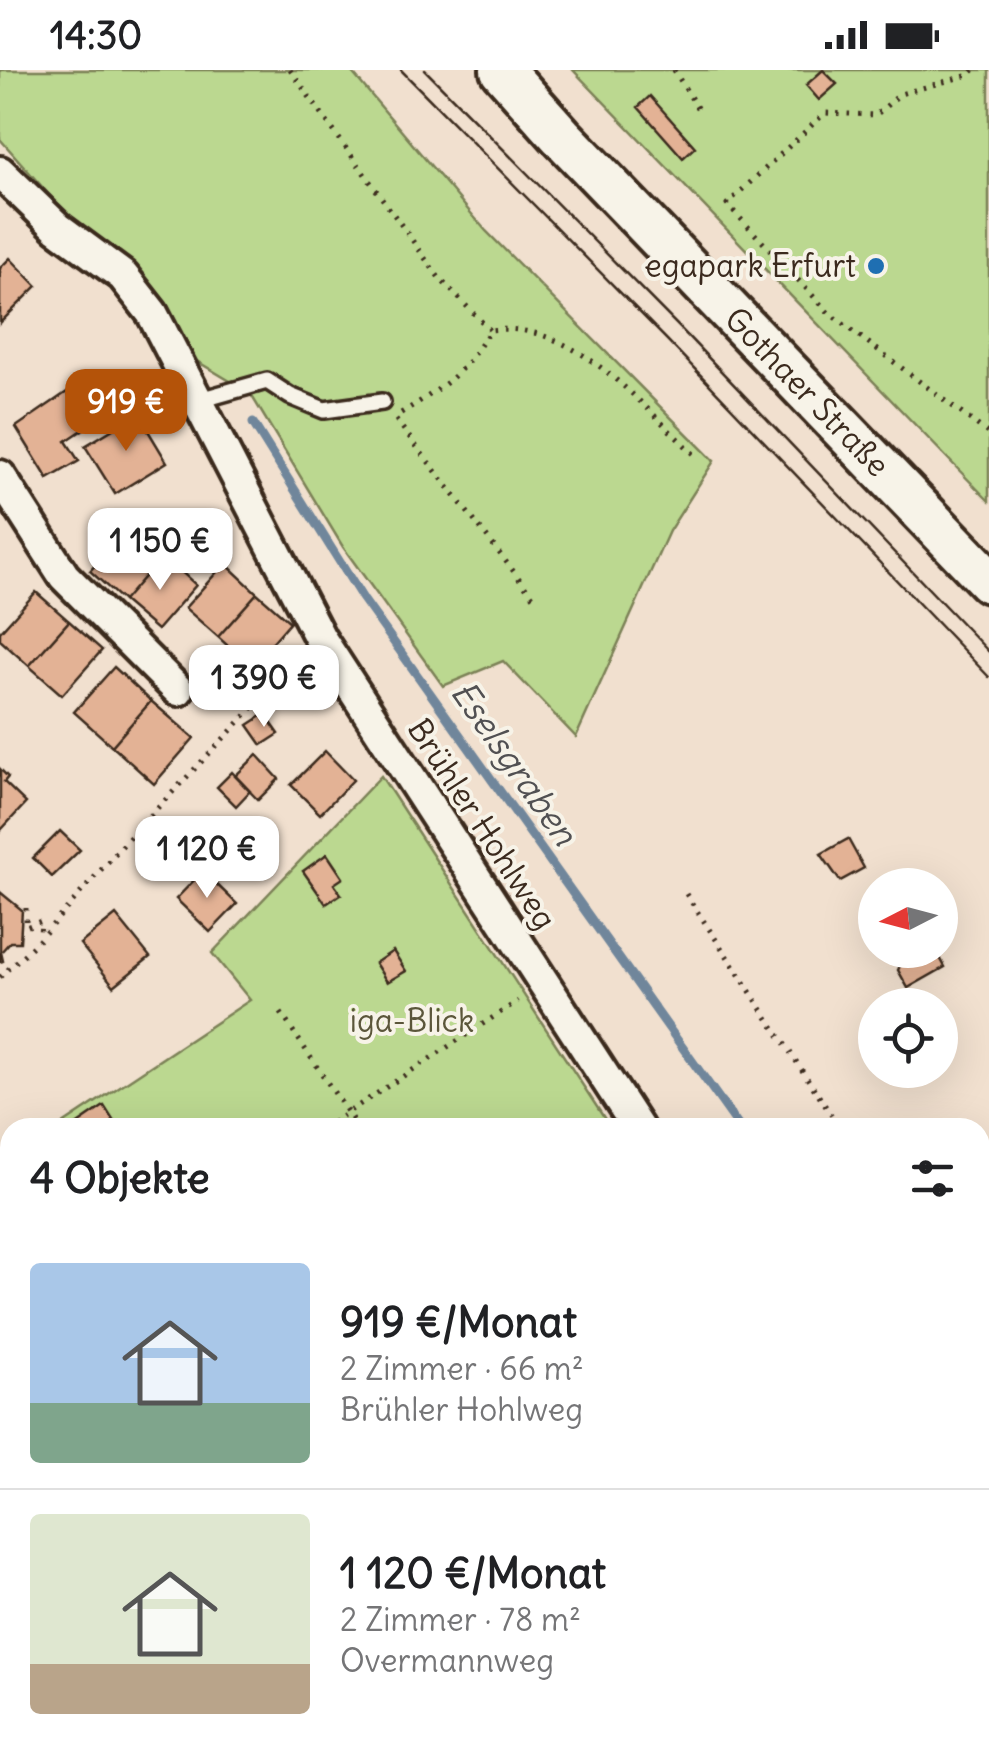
<!DOCTYPE html>
<html lang="de">
<meta charset="utf-8">
<style>
:root{--surface:#fff;--page:#f6f6f6;--text:#202124;--muted:#757577;--line:#e0e0e0;--accent:#b45309}
body{margin:0;font-family:Delius,sans-serif;background:var(--page);color:var(--text);height:100vh;display:flex;flex-direction:column;font-size:38px;white-space:nowrap}
*{box-sizing:border-box;margin:0}
p{font-size:32px;color:var(--muted)}
.icon{flex:none;width:55px;height:55px;fill:none;stroke:currentColor;stroke-width:2;stroke-linecap:round;stroke-linejoin:round}
.map{position:relative;flex:1;overflow:hidden}
.drawer{position:absolute;left:0px;top:1048px;width:990px;height:642px;display:flex;flex-direction:column;background:var(--surface);border-radius:30px 30px 0 0;box-shadow:0 10px 40px #0002}
.drawer>*{flex:none}
.needle{width:65px;rotate:264deg}
.tools{position:absolute;left:858px;top:798px;display:grid;gap:20px}
.tools a{display:grid;place-items:center;width:100px;height:100px;border-radius:50%;background:var(--surface);box-shadow:0 10px 40px #0002;font-size:50px}
.price{position:absolute;translate:-50% -85px;padding:0 22px;border-radius:20px;background:#fff;color:#222;font-size:32px;line-height:65px;filter:drop-shadow(0 2px 5px #0008)}
.price::after{content:'';position:absolute;left:50%;top:60px;width:30px;height:22px;margin-left:-15px;background:inherit;clip-path:polygon(0 0,100% 0,50% 100%)}
.price.current{background:var(--accent);color:#fff}
ul{padding:0;list-style:none}
li{display:flex;align-items:center;gap:30px;height:250px;padding:0 30px}
li+li{border-top:2px solid var(--line)}
li span{display:grid;place-items:center;flex:none;width:280px;height:200px;border-radius:10px;color:#555}
li>.icon{margin-inline-start:auto}
span .icon{width:120px;height:120px;fill:#fffc;stroke-width:1}
li b{font-size:42px}
h2{display:flex;justify-content:space-between;align-items:center;height:120px;padding:0 30px;font-size:42px}
.status{display:flex;justify-content:space-between;align-items:center;height:70px;padding:0 50px;background:var(--surface);direction:ltr}
.status svg{height:28px;fill:currentColor}
.map>svg:first-child{display:block}
.green{fill:#bbd890;stroke:#7b8157;stroke-width:2.5}
.lines{fill:none;stroke-linecap:round;stroke-linejoin:round}
.stream{stroke:#6f869b;stroke-width:9}
.building{fill:#e3b295;stroke:#3b2a1e;stroke-width:2.5}
.lane-casing{stroke:#3b2a1e;stroke-width:22}
.street-casing{stroke:#3b2a1e;stroke-width:38}
.secondary-casing{stroke:#3b2a1e;stroke-width:50}
.path{stroke:#3b2a1e;stroke-width:5;stroke-dasharray:2.5 8;stroke-linecap:butt}
.lane{stroke:#f7f3e8;stroke-width:15}
.street{stroke:#f7f3e8;stroke-width:30}
.secondary{stroke:#f7f3e8;stroke-width:42}
.tram{stroke:#3b2a1e;stroke-width:2.5}
.poi-dot{fill:#1f6fb2;stroke:#f7f3e8;stroke-width:4}
.labels{text-anchor:middle;stroke-width:8;stroke-linejoin:round;paint-order:stroke}
.poi-label{font-size:32px;fill:#3b2a1e;stroke:#f7f3e8;text-anchor:end}
.street-label{font-size:32px;fill:#3b2a1e;stroke:#f7f3e8}
.park-label{font-size:32px;fill:#5b563a;stroke:#f7f3e8}
.water-label{font-size:35px;font-style:italic;fill:#515052;stroke:#f7f3e8}
</style>
<div class="status"><b>14:30</b><svg viewBox="0 0 49 12"><path d="M0 12V9h3v3zM5 12V6h3v6zM10 12V3h3v9zM15 12V0h3v12zM26 1h20v11H26zM47 4h2v5h-2z"/></svg></div>
<div class="map">
<svg width="989" height="1688" viewBox="0 0 989 1688">
<rect width="100%" height="100%" fill="#f1e0cf"/>
<filter id="ink" filterUnits="userSpaceOnUse"><feTurbulence type="fractalNoise" baseFrequency=".01" numOctaves="2"/><feDisplacementMap in="SourceGraphic" scale="20" xChannelSelector="R" yChannelSelector="G"/><feConvolveMatrix kernelMatrix="1 2 1 2 8 2 1 2 1" color-interpolation-filters="sRGB"/></filter>
<g filter="url(#ink)">
<path class="green" d="M0,0H350L486,161L714,391L669,461L576,667L503,591L443,616L343,477L250,323L190,287L131,195L67,145L0,69Z
M573,0H989V431L952,393Z
M381,706L610,1057L57,1058L250,930L212,883Z
M10,1406V1680H230L233,1688H0V1412Z
M322,1680H922L926,1688H325Z"/>
<g class="lines">
<path class="stream" d="M253,353L363,529L740,1058
M980,1599L989,1620"/>
</g>
<path class="building" d="M823,0L837,14L819,30L806,15Z
M650,26L695,77L683,88L638,37Z
M10,188L37,216L0,253V198Z
M67,322L90,355L66,371L79,391L48,409L16,357Z
M138,344L167,392L115,424L85,376Z
M130,456L163,485L123,531L90,501Z
M163,485L196,515L157,560L123,531Z
M225,493L257,523L218,567L185,538Z
M36,522L69,551L29,596L0,570V562Z
M257,523L290,552L251,597L218,567Z
M69,551L102,580L62,625L29,596Z
M114,597L151,631L112,676L74,642Z
M151,631L194,668L154,714L112,676Z
M265,644L279,664L262,675L248,655Z
M325,681L353,710L320,744L291,715Z
M257,685L279,709L258,730L235,706Z
M0,699L8,707L4,712L26,733L0,761Z
M232,702L250,721L236,736L217,717Z
M60,761L80,780L52,807L33,788Z
M848,769L864,798L840,811L821,784Z
M327,784L343,808L334,814L341,824L326,834L303,801Z
M203,801L237,834L210,862L176,829Z
M0,822L22,840L20,872H10L1,882L3,891L0,892Z
M116,845L150,887L114,916L80,874Z
M895,880H936L945,897L908,918L898,900L902,892Z
M393,881L406,901L387,912L375,893Z
M104,1036L116,1055L72,1058Z
M0,1179H6L10,1215V1231L0,1232Z"/>
<g class="lines">
<defs>
<path id="lane" d="M196,331L267,311L290,326L324,340L382,332"/>
<path id="street" d="M0,102L58,158L123,206L152,243L320,568L638,1058
M0,406L64,506L178,620
M0,1118L10,1131
M980,1488L989,1493
M306,1680L309,1688
M943,1680L946,1688"/>
<path id="secondary" d="M502,0L561,66L989,511"/>
</defs>
<use href="#lane" class="lane-casing"/>
<use href="#street" class="street-casing"/>
<use href="#secondary" class="secondary-casing"/>
<path class="path" d="M290,0L440,209L490,260
M674,0L699,41
M974,0L969,5L900,24L876,45L825,43L727,134L829,243L989,364
M401,343C445,316 463,305 490,260C574,250 638,332 694,384
M396,350L535,529
M686,824L840,1058
M26,838V857L41,851L40,865
M0,907L38,871L130,767L300,588
M281,943L358,1058
M324,1058L518,931
M980,1277L989,1291
M464,1680L468,1688
M691,1680L695,1688"/>
<use href="#lane" class="lane"/>
<use href="#street" class="street"/>
<use href="#secondary" class="secondary"/>
<path class="tram" d="M401,0L668,271L989,607
M425,0L681,259L989,582"/>
</g>
</g>
<circle class="poi-dot" cx="876" cy="196" r="10"/>
<g class="labels">
<g class="poi-label">
<text x="856" y="207">egapark Erfurt</text>
</g>
<g class="street-label">
<text transform="translate(807 322) rotate(46)" y="11">Gothaer Straße</text>
<text transform="translate(482 754) rotate(57)" y="11">Brühler Hohlweg</text>
</g>
<g class="park-label">
<text x="412" y="962">iga-Blick</text>
</g>
<g class="water-label">
<text transform="translate(514 693) rotate(55)" y="12">Eselsgraben</text>
</g>
</g>
</svg>
<div class="tools">
<a><svg class="needle" viewBox="-14 -14 28 28"><path d="M0-13l5 13h-10z" fill="#e53935"/><path d="M0 13l5-13h-10z" fill="#757577"/></svg></a>
<a><svg class="icon" aria-label="locate" viewBox="0 0 24 24"><circle cx="12" cy="12" r="6"/><path d="M12 2v4M12 18v4M2 12h4M18 12h4"/></svg></a>
</div>
<b class="price current" style="left:126px;top:384px">919 €</b>
<b class="price" style="left:160px;top:523px">1 150 €</b>
<b class="price" style="left:264px;top:660px">1 390 €</b>
<b class="price" style="left:207px;top:831px">1 120 €</b>
<section class="drawer">
<h2>4 Objekte<svg class="icon" aria-label="filters" viewBox="0 0 24 24"><path d="M4 7h16M4 17h16"/><circle cx="9" cy="7" r="2"/><circle cx="15" cy="17" r="2"/></svg></h2>
<ul>
<li><span style="background:linear-gradient(#a9c7e8 70%,#7fa58c 0)"><svg class="icon" aria-label="home" viewBox="0 0 24 24"><path d="M3 11l9-7 9 7M6 9v11h12V9"/></svg></span><div><b>919 €/Monat</b><p>2 Zimmer · 66 m²</p><p>Brühler Hohlweg</p></div></li>
<li><span style="background:linear-gradient(#dfe7d0 75%,#b9a48a 0)"><svg class="icon" aria-label="home" viewBox="0 0 24 24"><path d="M3 11l9-7 9 7M6 9v11h12V9"/></svg></span><div><b>1 120 €/Monat</b><p>2 Zimmer · 78 m²</p><p>Overmannweg</p></div></li>
</ul>
</section>
</div>
